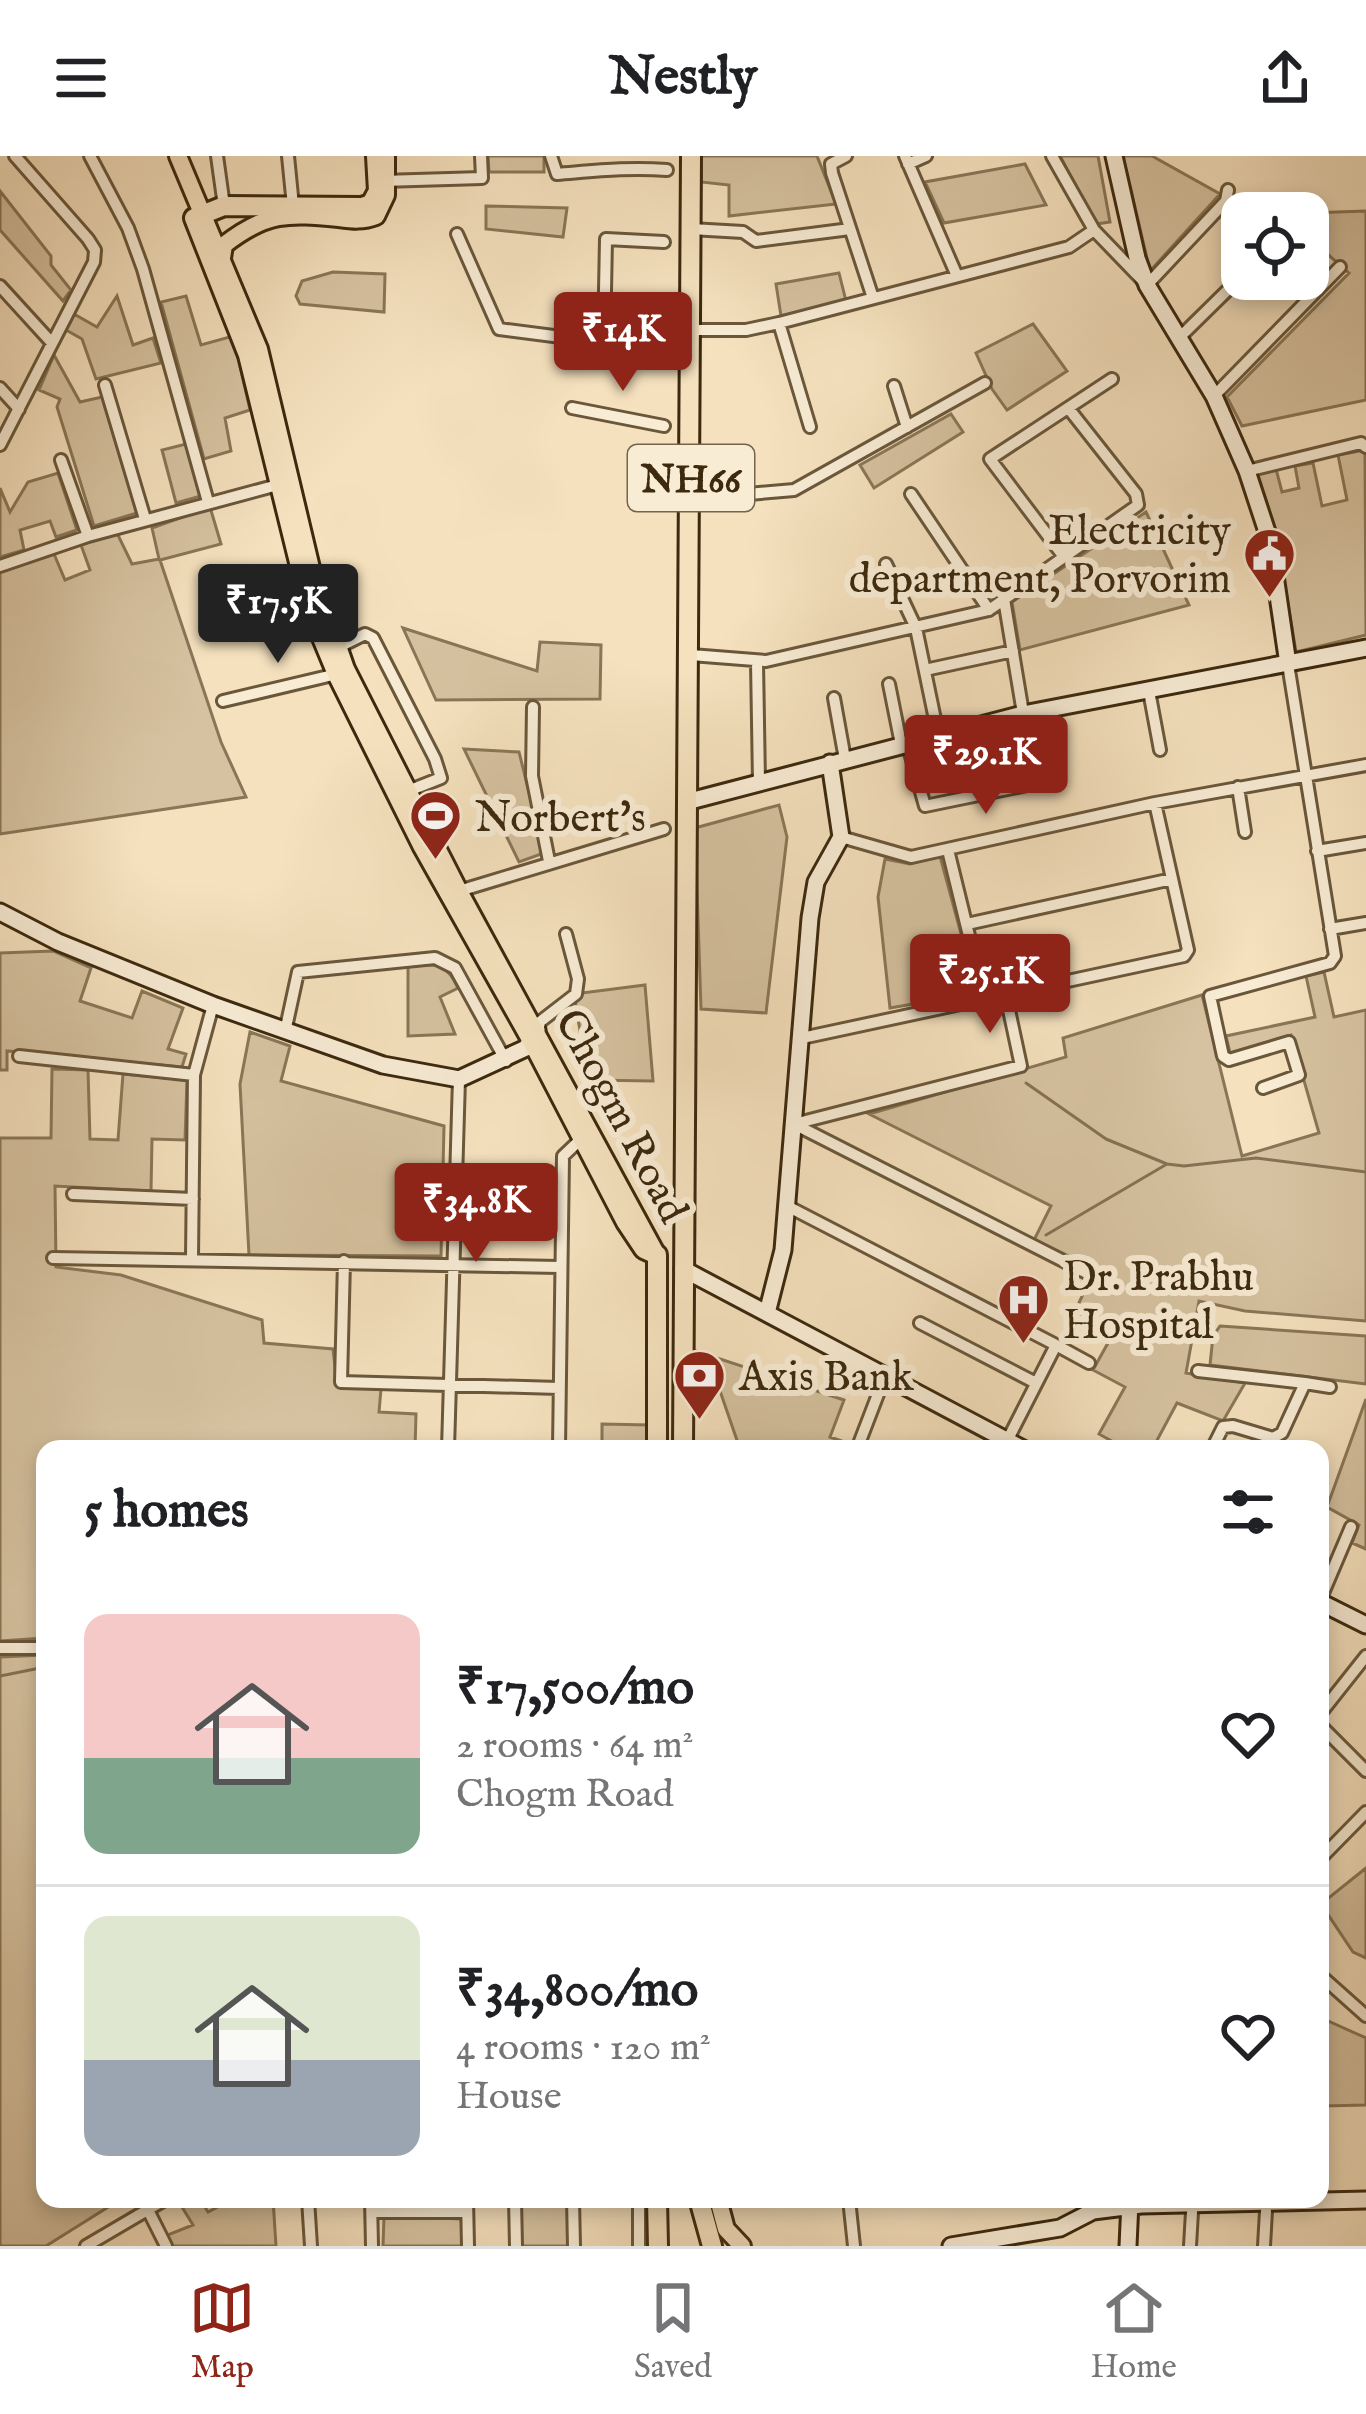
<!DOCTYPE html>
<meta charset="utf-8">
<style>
:root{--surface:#fff;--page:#f2f2f2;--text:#202124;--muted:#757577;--line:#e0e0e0;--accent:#8f2418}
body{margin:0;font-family:"IM FELL English",serif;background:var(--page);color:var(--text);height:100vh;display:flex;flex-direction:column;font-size:45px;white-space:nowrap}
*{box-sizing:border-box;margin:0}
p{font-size:39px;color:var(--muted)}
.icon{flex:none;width:66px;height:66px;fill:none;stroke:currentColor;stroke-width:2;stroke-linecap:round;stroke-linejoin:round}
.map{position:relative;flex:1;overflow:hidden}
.sheet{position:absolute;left:36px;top:1284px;width:1293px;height:768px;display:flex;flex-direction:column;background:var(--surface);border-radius:24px;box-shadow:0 6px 18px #0003}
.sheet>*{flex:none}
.controls{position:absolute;left:1221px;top:36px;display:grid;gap:24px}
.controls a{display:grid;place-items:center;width:108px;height:108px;border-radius:24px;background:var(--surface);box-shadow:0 6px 18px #0003;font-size:60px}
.price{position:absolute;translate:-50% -102px;padding:0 27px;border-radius:12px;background:var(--accent);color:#fff;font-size:39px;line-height:78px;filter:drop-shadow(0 3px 6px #0008)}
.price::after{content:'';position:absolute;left:50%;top:72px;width:36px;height:27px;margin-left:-18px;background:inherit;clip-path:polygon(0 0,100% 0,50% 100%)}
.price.active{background:#222;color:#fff}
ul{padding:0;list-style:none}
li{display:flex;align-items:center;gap:36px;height:300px;padding:0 48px}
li+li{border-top:3px solid var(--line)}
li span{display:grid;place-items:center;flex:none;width:336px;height:240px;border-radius:24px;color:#555}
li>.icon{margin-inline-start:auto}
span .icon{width:144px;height:144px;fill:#fffc;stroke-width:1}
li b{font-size:51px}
h2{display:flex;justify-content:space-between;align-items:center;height:144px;padding:0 48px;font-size:51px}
header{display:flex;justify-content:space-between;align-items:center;height:156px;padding:0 48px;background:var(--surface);font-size:54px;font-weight:700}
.dock{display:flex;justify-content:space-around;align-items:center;height:168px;border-top:3px solid var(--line);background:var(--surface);font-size:33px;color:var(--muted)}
.dock a{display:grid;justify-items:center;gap:6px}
.dock .active{color:var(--accent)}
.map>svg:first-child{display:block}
.green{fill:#d6c2a0;stroke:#897657;stroke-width:3}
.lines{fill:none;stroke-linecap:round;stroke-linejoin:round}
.stream{stroke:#857254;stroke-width:3}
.street-casing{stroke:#6a573a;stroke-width:16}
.secondary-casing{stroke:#3c290e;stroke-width:21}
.primary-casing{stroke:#3c290e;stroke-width:22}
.highway-casing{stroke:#3c290e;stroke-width:24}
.street{stroke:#f8ecd5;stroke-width:10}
.secondary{stroke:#f8ecd5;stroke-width:15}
.primary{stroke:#f5e1be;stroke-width:16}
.highway{stroke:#f5e1be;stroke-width:18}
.labels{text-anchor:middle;stroke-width:12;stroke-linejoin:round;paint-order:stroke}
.shield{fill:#f8ecd5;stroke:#74644a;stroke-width:3}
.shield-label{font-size:39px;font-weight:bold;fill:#3c290e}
.poi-label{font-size:42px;fill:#3c290e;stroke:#f8ecd5;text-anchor:start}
.street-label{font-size:42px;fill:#3c290e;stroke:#f8ecd5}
</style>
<header><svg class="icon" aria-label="menu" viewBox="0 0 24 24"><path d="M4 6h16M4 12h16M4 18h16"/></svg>Nestly<svg class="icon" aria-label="share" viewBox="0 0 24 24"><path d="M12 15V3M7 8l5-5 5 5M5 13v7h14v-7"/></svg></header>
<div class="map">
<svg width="1366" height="2090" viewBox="0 0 1366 2090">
<rect width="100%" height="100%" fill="#f5e1be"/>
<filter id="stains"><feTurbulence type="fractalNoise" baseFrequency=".00167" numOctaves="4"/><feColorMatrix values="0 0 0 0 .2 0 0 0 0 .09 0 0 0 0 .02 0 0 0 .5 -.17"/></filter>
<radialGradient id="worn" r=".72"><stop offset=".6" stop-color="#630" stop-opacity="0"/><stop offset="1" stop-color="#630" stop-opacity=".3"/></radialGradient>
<path class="green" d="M488,0H544V16H489Z
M701,0H817L836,48L729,60V29L701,26Z
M1060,0H1098L1110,66L1096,68Z
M1123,0H1152L1220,38L1150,115Z
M1025,8L1046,49L944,67L925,26Z
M0,35L51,100V109L71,134L63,145L0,74Z
M486,50L567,52L563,81L486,73Z
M1366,55V244L1242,270L1227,241L1349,117L1308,81V57Z
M333,116L385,118L384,156L300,148L296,140L302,125Z
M839,117L846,145L781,160L776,128Z
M117,140L133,189L153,182L161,207L96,223L82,183L66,174L74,158L97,171Z
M186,140L201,189L233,180L250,254L225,262L231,295L204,303L161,146Z
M1033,168L1067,215L1007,254L992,233L976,197Z
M54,199L80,246L102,241L137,357L94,370L57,251L60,243L39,234Z
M951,258L963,276L874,332L860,309Z
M186,288L201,340L176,347L162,294Z
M1365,294L1366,479L1296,496L1276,375L1257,316L1276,313L1282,336L1299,332L1295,310L1313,307L1322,350L1347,344L1338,299Z
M58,317L77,374L56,381L50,365L20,374L24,394L0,401V332L10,356L28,326Z
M210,351L221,388L160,404L221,586L246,641L0,678V416L54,398L65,424L90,414L81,389L117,377L132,408L159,403L152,372Z
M1146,356L1189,449L1020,494L1012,446Z
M403,472L537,515L540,486L601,489L600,543L436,544Z
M464,593L519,596L544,697L519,706Z
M779,649L787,681L766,857L701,853L695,672Z
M940,700L977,837L890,852L878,741L885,703L910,708Z
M53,795L91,812L80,845L132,862L142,835L183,852L168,893L186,898L182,911L7,895V914H0V797Z
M408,809C435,809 445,804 458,832L440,841L455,878L408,880Z
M1324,816L1334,861L1366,854V1165L1245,1155L1199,1145L1186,1217L1245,1227L1223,1265L1177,1247L1155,1288L1162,1293H1126L1099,1278L1125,1231L1093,1214L1114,1176L1075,1155L1095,1113L1034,1084L1051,1050L869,958L1066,901L1063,882L1202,839L1242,1000L1319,977L1291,879L1230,897L1226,880L1315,861L1306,820Z
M645,829L653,925L588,924L574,838Z
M250,876L290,890L281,925L444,970L441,1100L249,1099L240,928Z
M52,913L88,914L90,983L118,984L123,918L187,924L185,984L152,983L151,1035L55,1030L56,1111L121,1119L262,1164L264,1187L333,1193L337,1229L381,1233L379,1256L416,1258L415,1293H45V1482L0,1485V982H51Z
M1220,1170L1366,1180V1228L1210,1209L1213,1180Z
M690,1193L844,1244L830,1281L853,1289L852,1293H740L719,1232H690Z
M1366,1243V1393L1352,1387L1359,1369L1327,1351Z
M602,1268L649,1269V1293H602Z
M45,1499V2043H121L46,2090H0V1501Z
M1366,1712V1802L1353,1796L1321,1748Z
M1326,1864L1366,1882V1949L1324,1950Z
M184,2043H200L208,2056L233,2043H273L276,2090H170L165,2080L193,2069L179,2046Z
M520,2043H569V2090H520Z
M384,2060L463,2063L462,2090H383Z"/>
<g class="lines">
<path class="stream" d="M1026,927L1106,983L1167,1008L1184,1010L1256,1002L1366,1016
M1046,1079L1167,1008
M0,1520L45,1511"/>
<defs>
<path id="street" d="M90,0L128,72L143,113L208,346
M217,0L224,50
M288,0L293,50
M551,0L557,18C595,15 628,11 667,14
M846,0L831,8L832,17L873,142
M905,0L957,120
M1052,0L1094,74L1147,129L1226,45L1228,34
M908,8L926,0
M382,25L482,22L481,0
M691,73L743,76L756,85L850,73
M457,78L499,173L662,194
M0,130L52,187
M691,174H746L779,167
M1181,180L1242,120
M604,187L606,83L664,86
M105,229L145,363
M894,230L907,271
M0,232L19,253
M1214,240L1340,111
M572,252L664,270
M810,271L779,167L1069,91L1094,74
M0,289L94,106L95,94L88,83L15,0
M61,304L88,380
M1247,315L1361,287L1366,291
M911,338L989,454
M691,343L794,334L985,227
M1064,401L990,303L1112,223
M886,408L916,472L938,578
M0,410L88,380L285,327
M211,477L313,455
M337,492L365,478L373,482L435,603L441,622L408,635
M691,499L766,505L989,454L1138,349L1136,338L1069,253
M757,506L759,626
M925,514L1013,495
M889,528L901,588
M1149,535L1160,594
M834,542L845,603
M223,545L337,518
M533,551L532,620L549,705
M907,586L925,650L1032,628L1034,623L1004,443
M1238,631L1245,676
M841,681L911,701L1155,647L1366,609
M948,694L985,845
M1317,695L1366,687
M459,735L664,673
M967,768L1172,723
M1330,773L1366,767
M537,874L541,865L576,838L578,823L566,778
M285,876L298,816L435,802L455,812L506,905
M802,882L1184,800L1188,794L1155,647
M19,900L194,919
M1263,932L1299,919L1289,886L1229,904L1223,900L1210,840L1330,807L1335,800L1288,508
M794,968L1085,1116
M794,968L1021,910L1006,840
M73,1038L193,1043
M787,1050L1056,1189L1007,1285
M53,1102L559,1111
M192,1102L194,919L213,849
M344,1105L341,1226L559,1232
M920,1167L1036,1227
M1056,1189L1089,1207
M1198,1215L1305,1227L1282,1277L1273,1282L1233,1270L1223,1271L1212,1293
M1305,1227L1330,1231
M448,1293L459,923
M559,1293L563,1000L583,981
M857,1293L885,1220
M1320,1444L1351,1371
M0,1492H45
M1320,1558L1366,1500
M1320,1569L1366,1615
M1320,1703L1366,1656
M1320,1819L1366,1860
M308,2043L311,2090
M371,2043L372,2090
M467,2043L468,2090
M515,2043L516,2090
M573,2043L574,2090
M849,2043L854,2090
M148,2054L166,2090
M372,2056H467
M86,2090L166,2043
M639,2090V2043
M1190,2090L1192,2056
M1264,2090L1266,2055"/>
<path id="secondary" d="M1114,0L1137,102L1147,129L1214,240L1247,315L1270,385L1288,508
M690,645L1023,558L1366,492
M0,756L58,786L213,849L383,909L459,923L526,892L537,874
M683,1113L1023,1293
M767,1157L783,1094L810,762L816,726L841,681L830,607
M1320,1446L1366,1469
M951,2090L1060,2072L1093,2055L1141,2049L1366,2044
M1128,2090L1130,2046"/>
<path id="primary" d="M178,0L259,193L311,412L346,513L459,735L657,1099
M222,102L224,89C266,56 288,57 339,62C353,64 363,65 376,60L386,39V0
M718,2043L726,2073L742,2090"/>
<path id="highway" d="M376,0L378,35L371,48L362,51L224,50L194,62L248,199L311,455L337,518L422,689L531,883L626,1066L644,1093L657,1099V1293
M683,1293L691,0
M657,2043L658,2090
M699,2043L712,2090"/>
</defs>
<use href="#street" class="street-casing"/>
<use href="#secondary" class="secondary-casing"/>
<use href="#primary" class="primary-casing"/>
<use href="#highway" class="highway-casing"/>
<use href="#street" class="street"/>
<use href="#secondary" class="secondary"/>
<use href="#primary" class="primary"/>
<use href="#highway" class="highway"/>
</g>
<defs>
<symbol id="civic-pin" viewBox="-11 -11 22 30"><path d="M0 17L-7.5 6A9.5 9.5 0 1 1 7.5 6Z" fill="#8f2418" stroke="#f8ecd5"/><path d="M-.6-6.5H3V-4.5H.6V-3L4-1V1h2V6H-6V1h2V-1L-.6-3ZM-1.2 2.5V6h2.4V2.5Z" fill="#fff"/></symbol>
<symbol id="stadium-pin" viewBox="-11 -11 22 30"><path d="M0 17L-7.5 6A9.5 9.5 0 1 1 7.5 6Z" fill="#8f2418" stroke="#f8ecd5"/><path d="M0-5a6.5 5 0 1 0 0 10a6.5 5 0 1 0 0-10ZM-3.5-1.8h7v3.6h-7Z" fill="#fff"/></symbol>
<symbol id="hospital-pin" viewBox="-11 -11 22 30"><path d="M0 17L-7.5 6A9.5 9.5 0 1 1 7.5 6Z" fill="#8f2418" stroke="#f8ecd5"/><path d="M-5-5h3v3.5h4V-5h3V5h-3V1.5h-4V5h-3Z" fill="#fff"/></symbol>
<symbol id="bank-pin" viewBox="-11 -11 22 30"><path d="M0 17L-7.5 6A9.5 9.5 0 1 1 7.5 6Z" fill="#8f2418" stroke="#f8ecd5"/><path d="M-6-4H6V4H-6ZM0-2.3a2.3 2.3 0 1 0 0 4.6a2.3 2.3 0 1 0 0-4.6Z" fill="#fff"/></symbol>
</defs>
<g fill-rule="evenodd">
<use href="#civic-pin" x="1240" y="368" width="59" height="81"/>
<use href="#stadium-pin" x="406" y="630" width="59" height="81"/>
<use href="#hospital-pin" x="994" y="1114" width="59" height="81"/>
<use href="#bank-pin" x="670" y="1190" width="59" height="81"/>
</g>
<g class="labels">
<rect class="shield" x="628" y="289" width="126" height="66" rx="9"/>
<g class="shield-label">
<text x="691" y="336">NH66</text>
</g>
<g class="poi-label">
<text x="1231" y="388" text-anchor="end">Electricity<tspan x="1231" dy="48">department, Porvorim</tspan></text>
<text x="475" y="675">Norbert's</text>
<text x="1063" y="1134">Dr. Prabhu<tspan x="1063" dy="48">Hospital</tspan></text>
<text x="739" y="1234">Axis Bank</text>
</g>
<g class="street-label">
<text transform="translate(623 959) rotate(62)" y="15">Chogm Road</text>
</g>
</g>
<rect width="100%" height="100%" filter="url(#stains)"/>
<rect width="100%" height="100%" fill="url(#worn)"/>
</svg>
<div class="controls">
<a><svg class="icon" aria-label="locate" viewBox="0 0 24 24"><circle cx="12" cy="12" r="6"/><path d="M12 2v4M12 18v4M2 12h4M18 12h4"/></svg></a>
</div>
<b class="price" style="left:623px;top:238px">₹14K</b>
<b class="price active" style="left:278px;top:510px">₹17.5K</b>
<b class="price" style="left:986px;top:661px">₹29.1K</b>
<b class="price" style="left:990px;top:880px">₹25.1K</b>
<b class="price" style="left:476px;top:1109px">₹34.8K</b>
<section class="sheet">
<h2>5 homes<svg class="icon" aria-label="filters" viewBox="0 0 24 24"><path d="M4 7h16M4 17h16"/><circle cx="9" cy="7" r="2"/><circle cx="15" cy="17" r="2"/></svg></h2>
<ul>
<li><span style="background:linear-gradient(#f6c9c9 60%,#7fa58c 0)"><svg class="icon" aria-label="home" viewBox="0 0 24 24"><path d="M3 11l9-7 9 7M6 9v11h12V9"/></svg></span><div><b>₹17,500/mo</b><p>2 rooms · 64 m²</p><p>Chogm Road</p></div><svg class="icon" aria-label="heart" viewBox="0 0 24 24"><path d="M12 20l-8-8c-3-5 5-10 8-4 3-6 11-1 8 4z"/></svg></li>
<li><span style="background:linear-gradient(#dfe7d0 60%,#9aa5b1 0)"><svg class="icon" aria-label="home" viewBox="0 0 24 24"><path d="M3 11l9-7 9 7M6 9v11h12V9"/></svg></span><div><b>₹34,800/mo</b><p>4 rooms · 120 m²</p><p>House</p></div><svg class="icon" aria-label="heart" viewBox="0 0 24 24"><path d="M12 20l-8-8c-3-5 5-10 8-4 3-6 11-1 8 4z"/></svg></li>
</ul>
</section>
</div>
<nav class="dock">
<a class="active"><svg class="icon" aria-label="map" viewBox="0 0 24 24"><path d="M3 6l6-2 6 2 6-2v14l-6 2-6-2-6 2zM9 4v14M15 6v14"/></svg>Map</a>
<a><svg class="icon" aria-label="saved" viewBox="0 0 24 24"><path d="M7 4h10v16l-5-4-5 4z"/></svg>Saved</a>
<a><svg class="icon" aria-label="home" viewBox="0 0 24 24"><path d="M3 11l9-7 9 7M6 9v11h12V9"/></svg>Home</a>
</nav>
